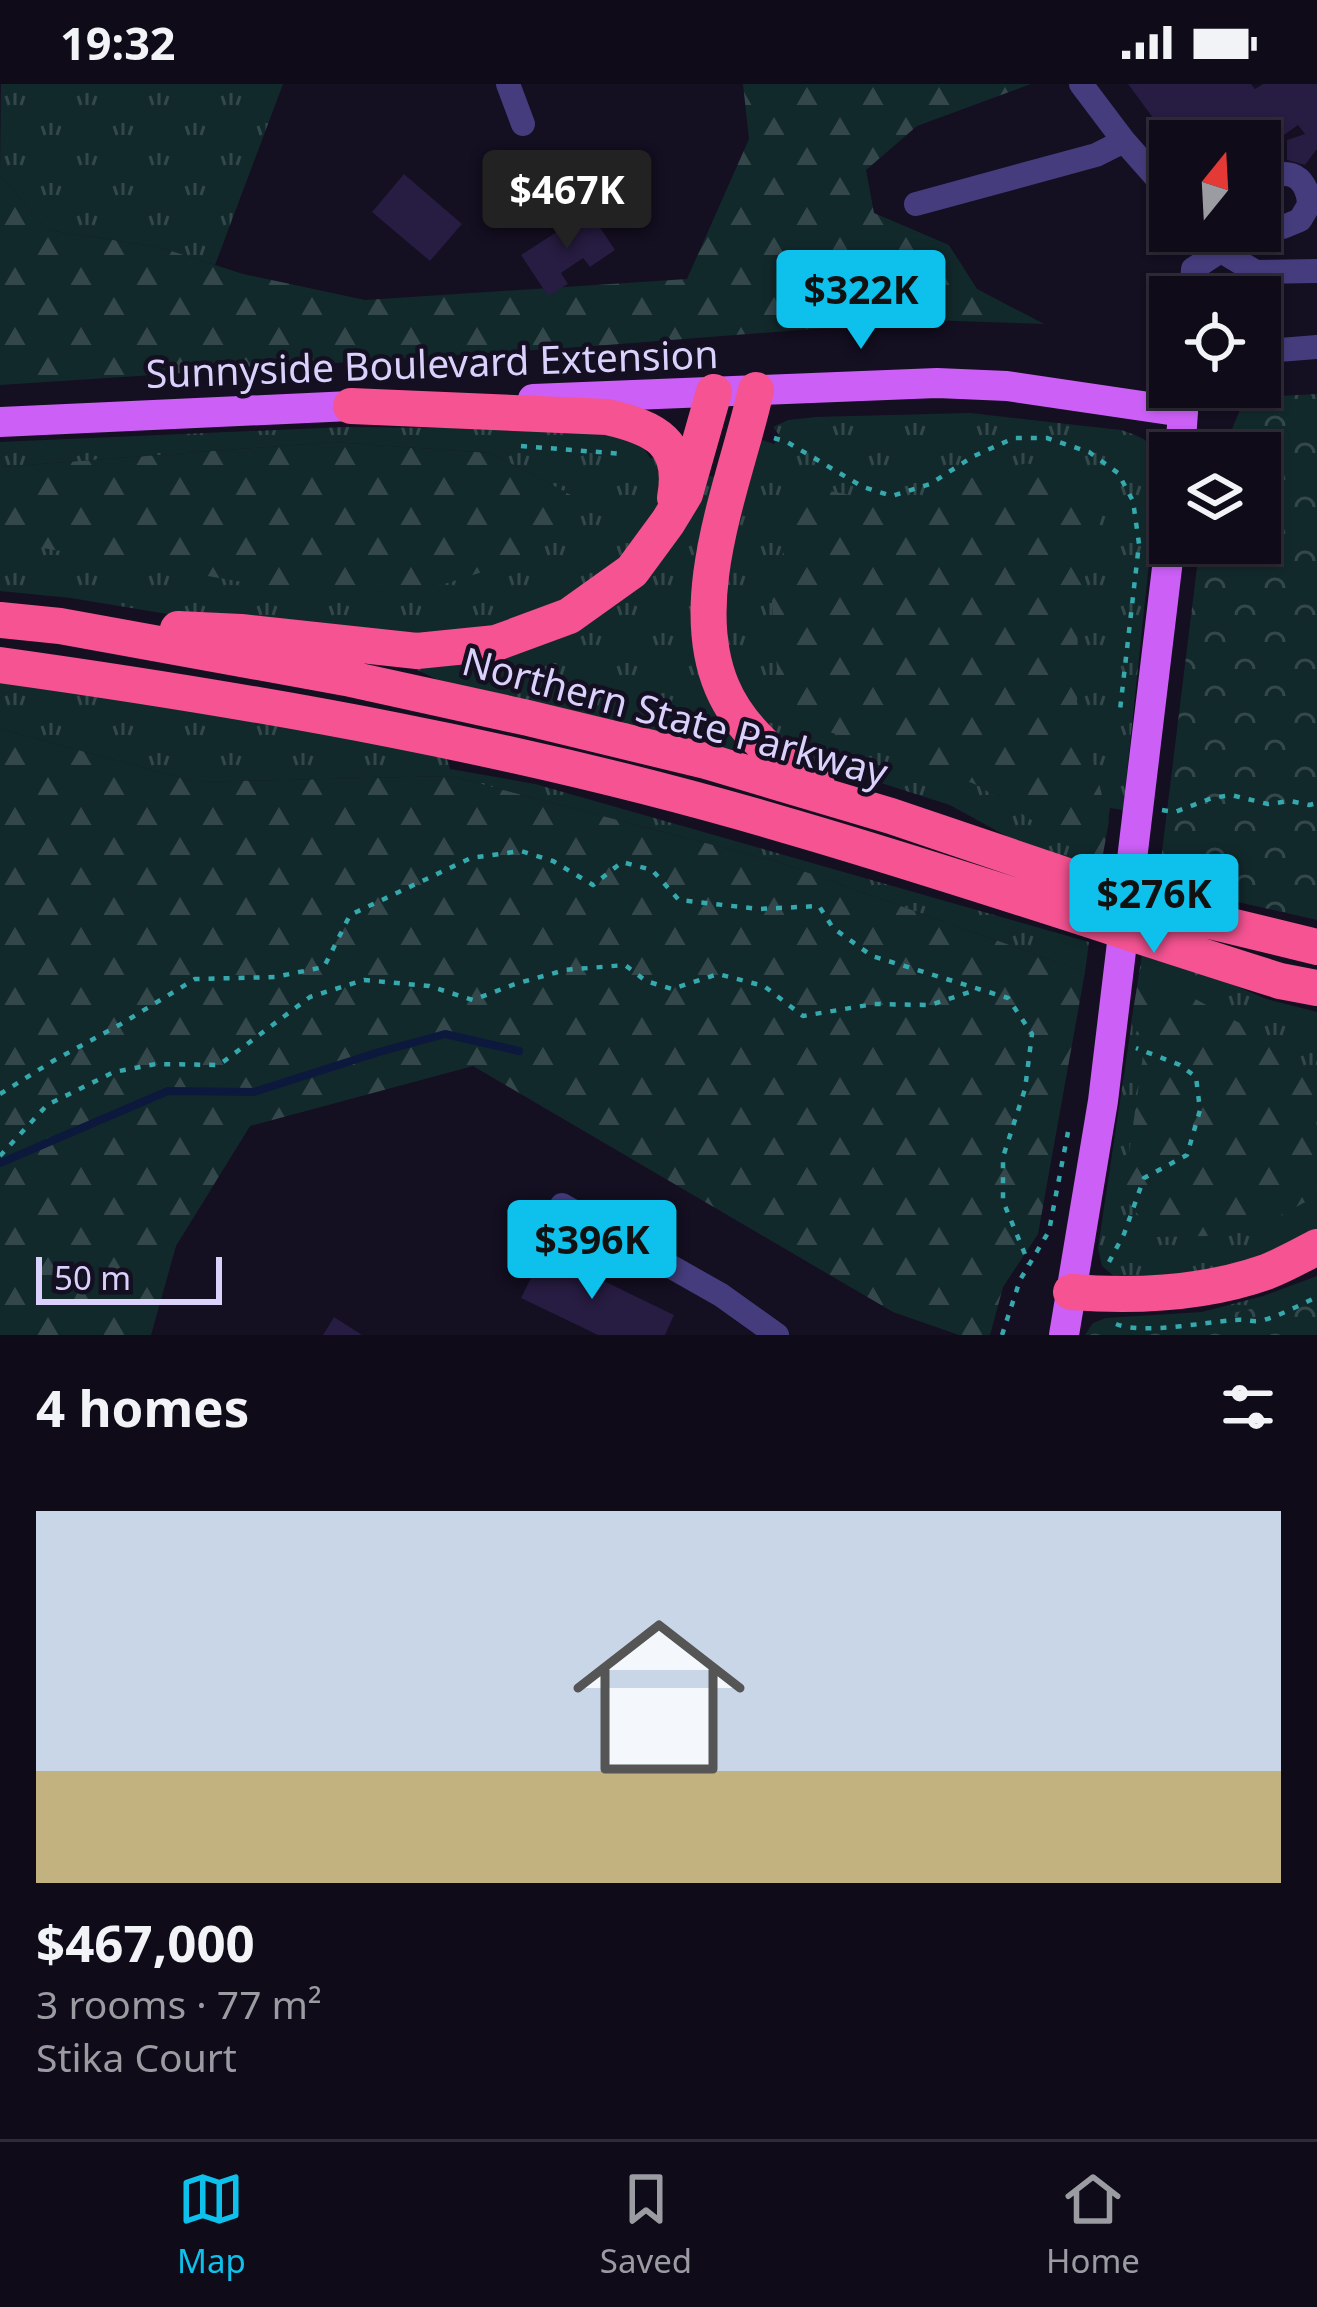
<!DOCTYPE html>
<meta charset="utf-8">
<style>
:root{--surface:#0f0b19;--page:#1d1926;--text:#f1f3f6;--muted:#9b9ba2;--line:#2f2b38;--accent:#0dc1ec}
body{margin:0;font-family:"Noto Sans",sans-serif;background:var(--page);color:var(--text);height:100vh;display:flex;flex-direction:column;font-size:45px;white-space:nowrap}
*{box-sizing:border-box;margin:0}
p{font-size:39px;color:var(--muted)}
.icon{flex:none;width:66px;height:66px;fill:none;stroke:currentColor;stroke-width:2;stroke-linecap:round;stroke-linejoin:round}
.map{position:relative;height:1251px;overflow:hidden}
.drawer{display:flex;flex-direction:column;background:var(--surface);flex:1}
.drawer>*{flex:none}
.needle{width:78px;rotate:18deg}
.fabs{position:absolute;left:1149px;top:36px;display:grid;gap:24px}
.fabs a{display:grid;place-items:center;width:132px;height:132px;border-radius:0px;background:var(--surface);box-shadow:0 3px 9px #0004,0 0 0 3px var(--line);font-size:60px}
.scale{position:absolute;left:36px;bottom:30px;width:186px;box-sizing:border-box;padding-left:12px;border:6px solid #dad1fc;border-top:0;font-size:33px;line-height:42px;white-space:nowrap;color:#dad1fc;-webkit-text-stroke:9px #140f21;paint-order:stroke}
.price{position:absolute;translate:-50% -102px;padding:0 27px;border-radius:12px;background:var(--accent);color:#111;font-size:39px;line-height:78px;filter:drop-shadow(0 3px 6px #0008)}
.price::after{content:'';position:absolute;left:50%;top:72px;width:36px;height:27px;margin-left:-18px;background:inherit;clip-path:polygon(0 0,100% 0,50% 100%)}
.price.selected{background:#222;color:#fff}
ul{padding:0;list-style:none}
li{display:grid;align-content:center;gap:24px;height:636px;padding:0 36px}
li+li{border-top:3px solid var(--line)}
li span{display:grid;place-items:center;height:372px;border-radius:0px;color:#555}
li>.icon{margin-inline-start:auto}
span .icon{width:216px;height:216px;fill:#fffc;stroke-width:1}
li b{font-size:51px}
h2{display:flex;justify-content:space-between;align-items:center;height:144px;padding:0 36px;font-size:51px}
.status{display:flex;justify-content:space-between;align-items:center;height:84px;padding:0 60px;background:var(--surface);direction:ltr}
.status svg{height:33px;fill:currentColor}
.dock{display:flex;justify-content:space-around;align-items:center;height:168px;border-top:3px solid var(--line);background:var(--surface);font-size:33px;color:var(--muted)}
.dock a{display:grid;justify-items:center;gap:6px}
.dock .selected{color:var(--accent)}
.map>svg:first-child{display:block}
.grass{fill:url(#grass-tufts)}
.forest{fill:url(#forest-firs)}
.park{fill:url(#park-crowns)}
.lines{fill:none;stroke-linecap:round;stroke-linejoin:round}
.stream{stroke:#0c193d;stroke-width:8}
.building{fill:#271c41}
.path{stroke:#35a9ad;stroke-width:4.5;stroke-dasharray:6 9;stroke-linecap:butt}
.minor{stroke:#453c7d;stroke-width:24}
.major{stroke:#cb5ff6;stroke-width:30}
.highway{stroke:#f55392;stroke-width:36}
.labels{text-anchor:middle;stroke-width:9;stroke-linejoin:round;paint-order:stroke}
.street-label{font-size:39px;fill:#dad1fc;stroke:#140f21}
</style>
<div class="status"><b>19:32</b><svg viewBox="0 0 49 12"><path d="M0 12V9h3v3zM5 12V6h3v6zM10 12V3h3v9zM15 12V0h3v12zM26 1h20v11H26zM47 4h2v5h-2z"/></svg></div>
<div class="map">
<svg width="1317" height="1251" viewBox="0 0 1317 1251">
<defs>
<pattern id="grass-tufts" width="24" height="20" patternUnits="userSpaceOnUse" patternTransform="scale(3)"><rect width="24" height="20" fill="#12292b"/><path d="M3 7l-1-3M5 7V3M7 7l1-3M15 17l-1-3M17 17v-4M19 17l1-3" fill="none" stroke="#34474b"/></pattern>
<pattern id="forest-firs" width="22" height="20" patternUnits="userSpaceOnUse" patternTransform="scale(3)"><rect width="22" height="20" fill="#12292b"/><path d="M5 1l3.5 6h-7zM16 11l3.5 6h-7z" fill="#34474b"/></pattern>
<pattern id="park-crowns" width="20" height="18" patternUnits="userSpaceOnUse" patternTransform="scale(3)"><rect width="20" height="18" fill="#12292b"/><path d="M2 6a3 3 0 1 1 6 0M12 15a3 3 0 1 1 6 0" fill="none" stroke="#34474b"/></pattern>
</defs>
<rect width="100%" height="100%" fill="#140f21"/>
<path class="grass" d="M1,0H283L215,181L159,163L47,146L0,91Z
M970,329L1121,346C1147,355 1153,357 1159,384L1123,726L1110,724L1101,781L1026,763L950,721L809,676L764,649L731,600L717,549L724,484L762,356L774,360L779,351L773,343L788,336L816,333Z
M344,343L624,346L643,363L650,374L662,372L667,391L645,463L579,515L492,545L383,553L257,545L71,514L0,507V462H31L573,412L490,369L333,358L0,383V358Z
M707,391L722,395L705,468L748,655L738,667L440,597L399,577L558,548Z
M0,595L445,669L450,685L535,700L1089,858L1085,888L778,778L450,692L197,698L0,645Z
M1142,870L1196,885L1266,915L1317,928V1146L1308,1152L1221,1186L1142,1195L1114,1192L1102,1182L1098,1164Z
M1317,1192V1204L1278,1224L1119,1251H1085L1093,1239L1106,1234L1202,1228L1263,1212Z"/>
<path class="forest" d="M743,0H1031L917,42L866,86L874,129L949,161L977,205L1044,240L928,236L594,262L0,301V91L47,146L159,163L243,190L365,216L687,195L749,55Z
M333,358L490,369L573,412L539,470L441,501L267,502L31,462H0V383Z
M1027,379L1065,393L1102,431L1078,516L1077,618L1109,737L1101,781L979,702L925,679L817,644L778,599L771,505L800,418L825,406L915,424L967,395Z
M0,645L197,698L450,692L778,778L1085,888L1038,1150L1003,1203L990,1251H959L893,1228L473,982L250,1042L176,1162L151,1251H0Z
M1140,885L1269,955L1316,997L1317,1100L1311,1115L1258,1143L1206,1152L1156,1153L1123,1112L1145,957L1131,939Z"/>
<path class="park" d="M1317,310V836L1158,800L1200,459H1260V369H1222L1245,314Z
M1317,1200V1251H1088L1091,1243C1125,1229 1161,1237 1197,1234C1239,1230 1280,1220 1317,1200Z"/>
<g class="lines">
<path class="stream" d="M0,1079L168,1007L254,1008L379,968L445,950L519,967"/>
</g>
<path class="building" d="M1128,0H1251L1255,5L1263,0H1317V65L1305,81L1287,76V56L1305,50L1298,41L1260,68V57H1170Z
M404,90L462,140L430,177L372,128Z
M589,127L615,166L590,183L583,174L561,189L568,200L548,212L521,171Z
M544,1168L674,1231L665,1251H598L521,1214Z
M334,1233L362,1251H323Z"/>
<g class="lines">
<path class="path" d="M774,354L787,358L863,403L892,412L930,400L974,372L1014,354H1047L1089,368L1118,389L1133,417L1139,460L1120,626
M521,362L623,370
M1162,726L1175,728L1212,714L1231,711L1268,720L1290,717L1309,721L1317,719
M0,1010L53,977L121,940L195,895L275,893L324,883L350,831L471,774L521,767L553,777L593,801L622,778L652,786L679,816L759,825L819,822L833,844L872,872L1008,914L1032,950L1025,1005L1003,1073V1117L1029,1180
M0,1072L47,1021L114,988L156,980L219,981L310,913L364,896L429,902L473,916L515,900L565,886L625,881L646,897L672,905L718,890L764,902L803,932L874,920L930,921L979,905
M1109,1178L1124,1150L1144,1094L1187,1071L1200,1026L1196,993L1180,981L1136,964
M1116,1240C1143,1251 1204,1238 1236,1236C1247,1235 1254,1239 1264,1236C1283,1230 1300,1221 1317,1213
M1002,1251L1020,1196L1049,1147L1068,1048"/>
<path class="minor" d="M508,0L523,40
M1081,0L1124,57L1170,109
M1260,104C1281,79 1308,89 1309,121L1300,136L1283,143L1267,137L1260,128
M916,120L1096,71L1124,57
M1204,147L1221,167L1256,188L1258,213
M1256,188L1317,187
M1191,213L1193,185L1251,147
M1260,252L1266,267L1317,263
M562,1121L721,1211L777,1251"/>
<path class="major" d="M533,315L937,299L1007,302L1183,328L1180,369
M0,338L372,321
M1064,1251L1103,1017L1170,459"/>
<path class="highway" d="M756,306C736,396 684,513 722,603C740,646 779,677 817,701
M351,322L607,333C655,344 685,358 675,414
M0,536L60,542L346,594L528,634L706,677L891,732L1177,829L1317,863
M178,545L241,548L417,567L496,559L569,532L632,487L668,438L685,410L714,308
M0,581C264,618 529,665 785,741C951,789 1115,845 1280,897L1317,904
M1071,1208C1137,1213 1204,1210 1266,1188C1284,1181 1300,1172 1317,1163"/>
</g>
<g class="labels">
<g class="street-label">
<text transform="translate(432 280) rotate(-2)" y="14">Sunnyside Boulevard Extension</text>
<text transform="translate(675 633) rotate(15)" y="14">Northern State Parkway</text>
</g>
</g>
</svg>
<div class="fabs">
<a><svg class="needle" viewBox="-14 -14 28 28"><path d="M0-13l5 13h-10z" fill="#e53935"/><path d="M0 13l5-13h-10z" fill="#9b9ba2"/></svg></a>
<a><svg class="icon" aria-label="locate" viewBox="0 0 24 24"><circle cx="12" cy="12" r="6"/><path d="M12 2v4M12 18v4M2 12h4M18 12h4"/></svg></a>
<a><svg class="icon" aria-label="layers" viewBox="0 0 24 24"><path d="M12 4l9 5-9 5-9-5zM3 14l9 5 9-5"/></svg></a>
</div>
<div class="scale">50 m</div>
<b class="price selected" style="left:567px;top:168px">$467K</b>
<b class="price" style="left:861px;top:268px">$322K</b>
<b class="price" style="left:1154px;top:872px">$276K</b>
<b class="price" style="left:592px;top:1218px">$396K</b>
</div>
<section class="drawer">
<h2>4 homes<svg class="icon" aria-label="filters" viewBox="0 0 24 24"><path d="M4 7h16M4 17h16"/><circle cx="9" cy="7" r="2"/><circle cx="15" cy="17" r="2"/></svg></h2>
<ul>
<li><span style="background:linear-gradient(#c9d6e8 70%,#c2b280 0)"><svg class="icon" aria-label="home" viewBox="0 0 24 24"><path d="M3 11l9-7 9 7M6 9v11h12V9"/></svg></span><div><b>$467,000</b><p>3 rooms · 77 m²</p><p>Stika Court</p></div></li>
</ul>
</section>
<nav class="dock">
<a class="selected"><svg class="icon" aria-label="map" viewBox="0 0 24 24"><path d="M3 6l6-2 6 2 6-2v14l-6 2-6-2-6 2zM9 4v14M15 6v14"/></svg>Map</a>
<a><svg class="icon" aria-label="saved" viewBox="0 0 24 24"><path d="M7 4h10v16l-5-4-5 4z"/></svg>Saved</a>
<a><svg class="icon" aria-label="home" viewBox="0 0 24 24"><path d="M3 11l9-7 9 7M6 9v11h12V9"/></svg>Home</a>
</nav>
